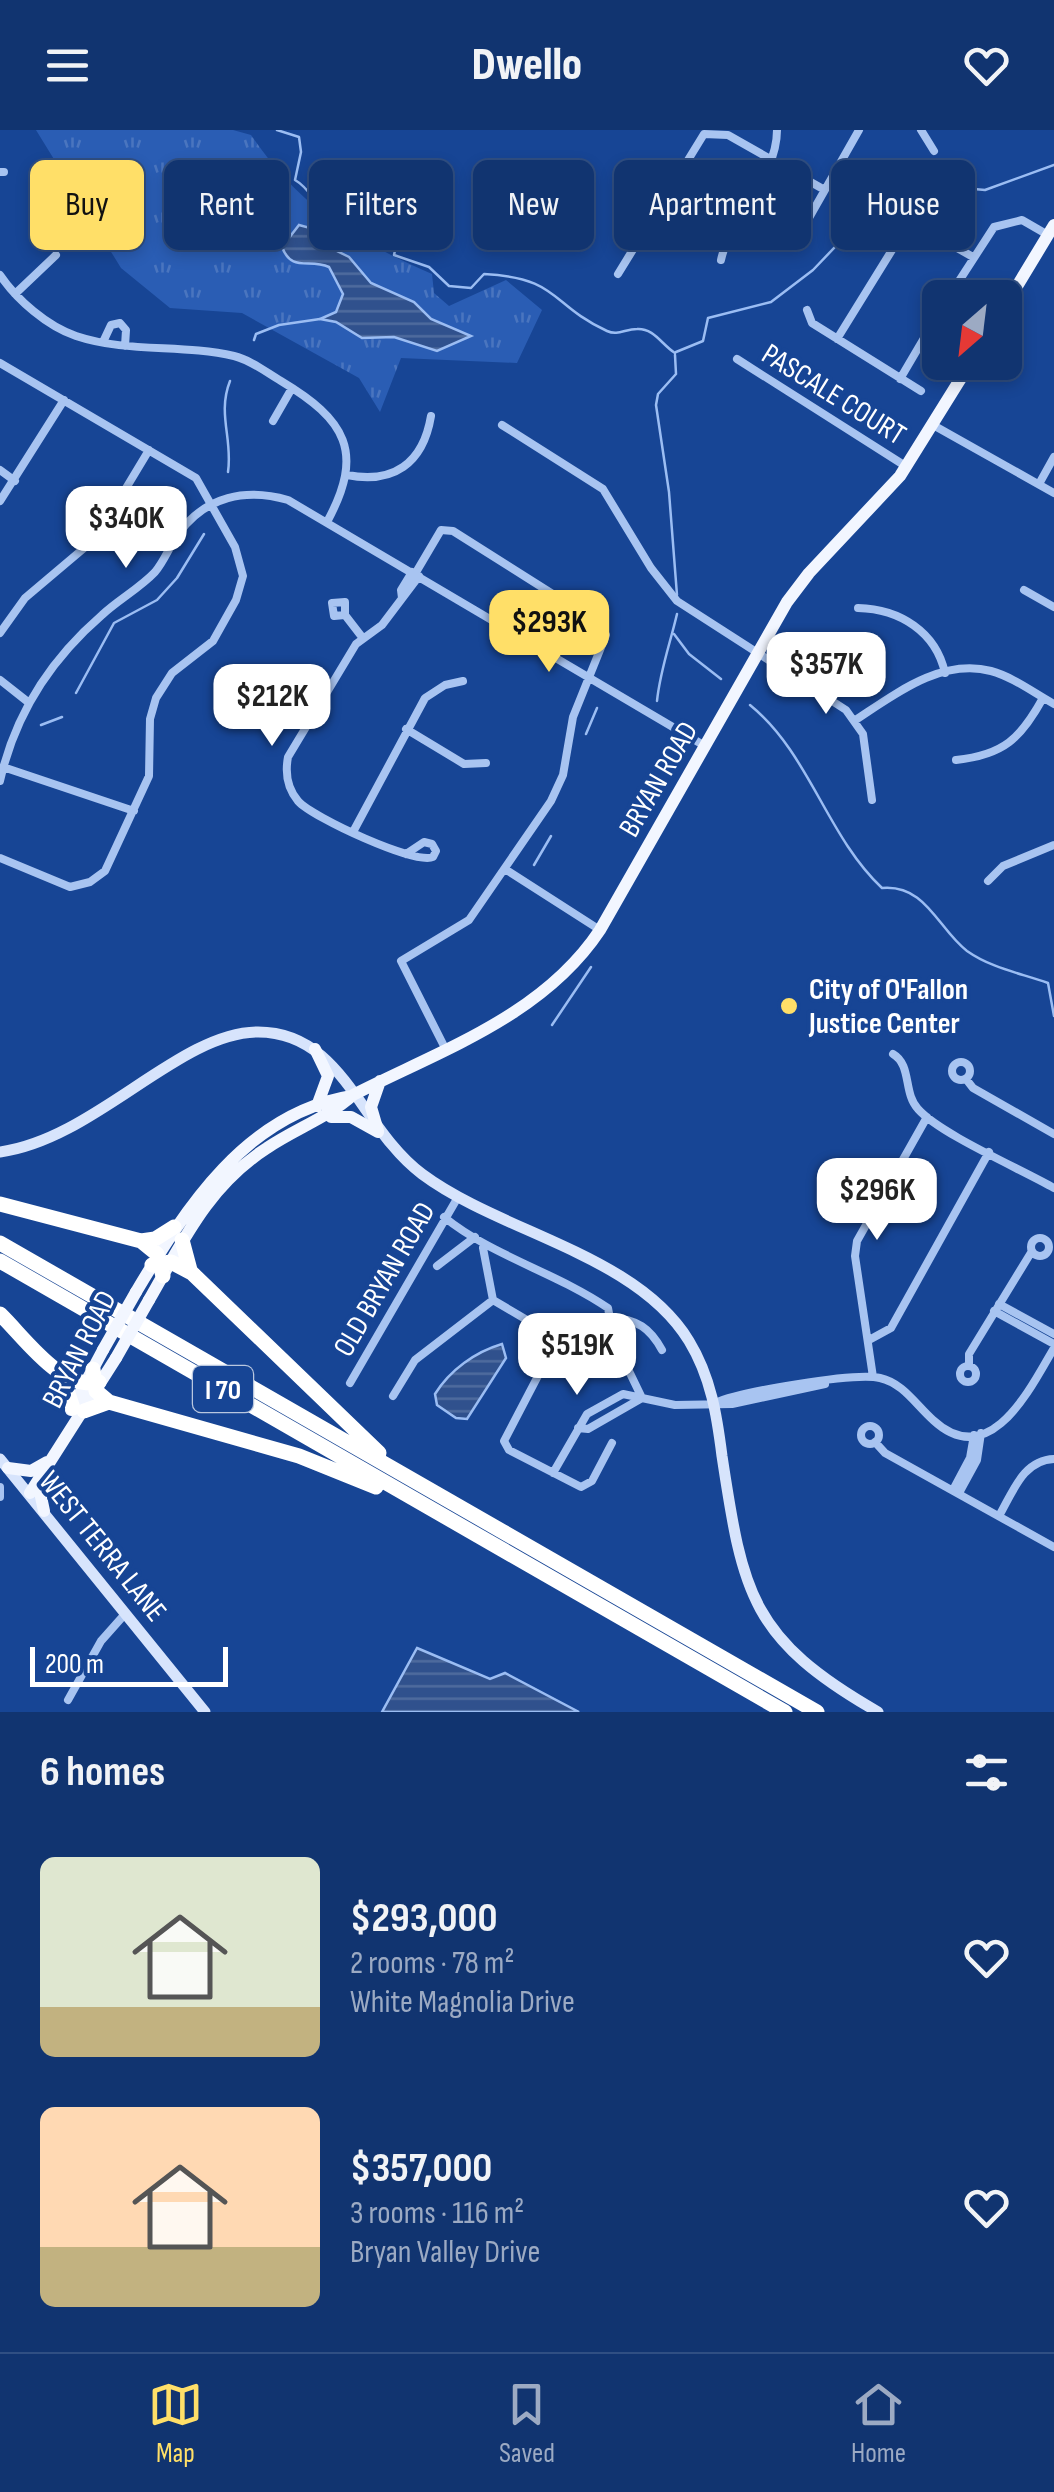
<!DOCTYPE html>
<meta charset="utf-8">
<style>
:root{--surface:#113470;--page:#1a3c75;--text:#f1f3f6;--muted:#9caac3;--line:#304f83;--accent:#ffdf68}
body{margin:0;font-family:"Sofia Sans Condensed",sans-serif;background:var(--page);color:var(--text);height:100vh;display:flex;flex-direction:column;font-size:38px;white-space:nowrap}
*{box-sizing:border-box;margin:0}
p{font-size:32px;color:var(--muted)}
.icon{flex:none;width:55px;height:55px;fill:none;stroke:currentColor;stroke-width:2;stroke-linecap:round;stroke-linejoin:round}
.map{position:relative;height:1582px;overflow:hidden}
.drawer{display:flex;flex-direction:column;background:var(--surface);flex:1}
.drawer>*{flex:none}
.hud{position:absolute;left:30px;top:30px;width:995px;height:90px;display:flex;gap:20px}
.needle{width:65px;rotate:208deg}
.controls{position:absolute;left:922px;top:150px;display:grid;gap:20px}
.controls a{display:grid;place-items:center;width:100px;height:100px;border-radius:15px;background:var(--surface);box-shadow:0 5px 15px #0003,0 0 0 2px var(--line);font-size:50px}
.scale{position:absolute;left:30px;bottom:25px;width:198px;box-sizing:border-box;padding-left:10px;border:5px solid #fff;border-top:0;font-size:28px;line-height:35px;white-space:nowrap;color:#fff;-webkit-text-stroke:8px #174595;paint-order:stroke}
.price{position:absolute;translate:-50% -85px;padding:0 22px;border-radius:20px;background:#fff;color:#222;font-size:32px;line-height:65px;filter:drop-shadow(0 2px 5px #0008)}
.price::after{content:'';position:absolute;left:50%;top:60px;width:30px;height:22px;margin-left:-15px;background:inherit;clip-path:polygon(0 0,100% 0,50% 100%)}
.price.selected{background:var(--accent);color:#111}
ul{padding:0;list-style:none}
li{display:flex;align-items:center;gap:30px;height:250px;padding:0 40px}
li span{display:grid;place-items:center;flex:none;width:280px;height:200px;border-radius:15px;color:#555}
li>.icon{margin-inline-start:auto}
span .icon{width:120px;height:120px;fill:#fffc;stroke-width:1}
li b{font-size:42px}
h2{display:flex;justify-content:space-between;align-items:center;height:120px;padding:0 40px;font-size:42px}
.pill{padding:0 35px;border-radius:15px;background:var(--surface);box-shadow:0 5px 15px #0003,0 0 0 2px var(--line);font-size:35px;line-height:90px}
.pill.selected{background:var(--accent);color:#111}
header{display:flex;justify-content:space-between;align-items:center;height:130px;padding:0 40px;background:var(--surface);font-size:45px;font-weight:800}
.menu{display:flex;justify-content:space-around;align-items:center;height:140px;border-top:2px solid var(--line);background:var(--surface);font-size:28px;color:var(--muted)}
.menu a{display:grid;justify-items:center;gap:5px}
.menu .selected{color:var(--accent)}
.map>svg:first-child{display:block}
.grass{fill:url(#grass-tufts)}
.water{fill:url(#water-rules);stroke:#9bbdf3;stroke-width:2.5}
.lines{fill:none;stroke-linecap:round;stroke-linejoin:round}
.stream{stroke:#9bbdf3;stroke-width:2.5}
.street{stroke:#a8c4f1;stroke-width:8}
.secondary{stroke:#d7e4fc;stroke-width:11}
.primary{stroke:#f2f6ff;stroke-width:12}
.highway{stroke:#fff;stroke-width:15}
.primary-bridge{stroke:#f2f6ff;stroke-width:12}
.poi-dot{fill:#ffdf68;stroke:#174595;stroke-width:4}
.labels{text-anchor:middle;stroke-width:8;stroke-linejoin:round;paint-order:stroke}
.shield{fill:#174595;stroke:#b9c7df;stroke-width:2.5}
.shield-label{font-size:28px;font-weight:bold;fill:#fff}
.street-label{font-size:30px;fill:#fff;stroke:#174595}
.poi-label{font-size:30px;font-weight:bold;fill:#fff;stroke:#174595;text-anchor:start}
</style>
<header><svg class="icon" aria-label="menu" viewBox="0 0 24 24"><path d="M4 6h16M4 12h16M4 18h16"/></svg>Dwello<svg class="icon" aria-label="heart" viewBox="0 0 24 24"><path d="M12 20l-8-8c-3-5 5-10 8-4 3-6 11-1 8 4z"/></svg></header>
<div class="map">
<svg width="1054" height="1582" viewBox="0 0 1054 1582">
<defs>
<pattern id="grass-tufts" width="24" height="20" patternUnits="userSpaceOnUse" patternTransform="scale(2.5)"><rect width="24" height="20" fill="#2a5db4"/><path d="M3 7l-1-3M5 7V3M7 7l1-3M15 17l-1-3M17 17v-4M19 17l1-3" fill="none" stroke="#4a75bf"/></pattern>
<pattern id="water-rules" width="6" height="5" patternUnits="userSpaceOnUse" patternTransform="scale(2.5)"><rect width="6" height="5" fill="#30518d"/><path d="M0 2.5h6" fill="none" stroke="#4f6b9e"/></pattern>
</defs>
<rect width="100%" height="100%" fill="#174595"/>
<path class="grass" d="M36,0H233L251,5C301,78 352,109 432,144L434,163L449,176L506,150L542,180L517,233L401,228L380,282L359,248L242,183L170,178L121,138Z"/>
<path class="water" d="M299,95L314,99L333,119L349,127L371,153L414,172L431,189L471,206L437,221L394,207L362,208L336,192L320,189L336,182L343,164L329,137C309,128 292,143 282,117Z
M502,1214L506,1228L467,1289L456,1288L437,1275L435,1264C450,1240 475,1222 502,1214Z
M417,1518L490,1549L505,1543L579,1582H382Z"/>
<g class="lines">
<path class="stream" d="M277,0L299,7L301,22L295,50C311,59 314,75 330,85L350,75L363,89H402L394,125L429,137L449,156L471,158L484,144C560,148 549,174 607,201C618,206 625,199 637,199C654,198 662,215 675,223
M254,210L256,204L279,195L320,189
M676,222L703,211L708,188L771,172L813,140L855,96L906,65L963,58L985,60L1054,35
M675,225L676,244L658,264L656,275L669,362L677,465
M228,342C233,309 217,284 230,251
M674,504L689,524L721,549
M76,563L114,493L157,470L177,448L204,404
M657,571C660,541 670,514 677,484
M750,575C810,624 826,705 882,758C926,754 938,799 967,821C991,838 1020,843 1048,853L1054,886
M41,595L62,587
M586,604L597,578
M534,735L551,706
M552,895L591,837"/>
<path class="street" d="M921,0L934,21
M0,42H4
M793,116L859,0
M721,130C731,84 777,48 777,0
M618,144L704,4L728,5L823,59
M0,145C17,170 47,196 76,206C127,223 182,214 234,226C251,230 267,243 281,251C346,290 365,322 327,392
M15,164L56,125
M948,168L994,97L1022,90L1048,105
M807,180L812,193L921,261
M837,209L897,112L936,106L973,127
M103,212L111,195L120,193L126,200L125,216
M737,229L907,337
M0,233L196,348L235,417L243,446L236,470L213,511L172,543L156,568L150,589L149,646L105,741L90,752L70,757L0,728
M900,249L940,181
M273,291L292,258
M502,295L603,359L651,438L677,471L846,580L863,604L872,670
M933,295L1054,363
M0,340L15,351
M347,345C393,354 423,334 431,286
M1039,354L1054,327
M0,371L64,270
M415,444L441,400L453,401L600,494L606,505L573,587L563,645L551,671L469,790L401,831L445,918
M1024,460L1054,477
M402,468L401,460L412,442
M858,478C900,479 936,502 945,543
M345,485L334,486L332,473L345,472V485L362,507
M0,503L25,468L96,408L149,320
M0,550L28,572
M854,591C894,565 940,528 991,541C1013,547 1034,563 1054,574
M406,599L464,634L486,633
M956,630C1004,625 1021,608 1043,568
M3,637L134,681
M0,651C15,584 50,530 102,485C118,470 140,458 155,442C165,430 170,415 179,403C206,366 246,358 288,370L705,616
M353,702L425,568L445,555L463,551
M406,724L424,712L432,714L436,721L433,727C416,735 313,688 298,671C287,658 285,643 288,627L356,514L382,495L419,446
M505,739L600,800
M988,751L1003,736L1054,715
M893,924C912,935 903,963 918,979C940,1004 1021,1039 1054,1058
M952 941a9 9 0 1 1 18 0a9 9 0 1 1-18 0Z
M966,949L973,958L1054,1004
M444,1087C492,1126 555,1142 608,1178L614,1210L642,1268
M1031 1117a9 9 0 1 1 18 0a9 9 0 1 1-18 0Z
M483,1118L493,1170L578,1220
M437,1136L475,1107
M999,1174L1054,1204
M994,1181L1054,1214
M611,1188C637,1189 650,1198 662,1220
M869,1210L891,1198L989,1022
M969,1235V1224L1032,1121
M960 1244a8 8 0 1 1 16 0a8 8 0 1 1-16 0Z
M873,1247L855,1126L857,1111L927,987
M350,1253L458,1067
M393,1266L415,1230L493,1170
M715,1273C739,1262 855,1242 880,1248C903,1253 916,1275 933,1290C990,1343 1031,1257 1054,1218
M861 1305a9 9 0 1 1 18 0a9 9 0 1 1-18 0Z
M578,1298L588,1299L642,1268
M875,1312L885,1323L1054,1417
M612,1313L592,1351L581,1357L509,1320L504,1311L539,1244L613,1205
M553,1343L587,1284L623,1264L675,1275L732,1274L825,1254
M0,1357V1367
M953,1360L970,1328L974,1305
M959,1363L977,1330L981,1303
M999,1386C1013,1362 1023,1330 1054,1329
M68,1570L101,1511L125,1484"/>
<path class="secondary" d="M0,1022C95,1009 179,902 258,902C343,902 360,998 422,1044C501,1103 636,1124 689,1211C711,1247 717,1286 722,1326C743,1465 751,1509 878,1582
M0,1329L205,1582"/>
<path class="primary" d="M1005,176L1054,95
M315,919L328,946L317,976
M331,987H351L378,1002
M378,1001L371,977L380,951
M136,1162C186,1078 246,983 352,966
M149,1170C183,1111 208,1056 267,1018C295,999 327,988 353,965C441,920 543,886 600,800L787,472L809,443L900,346L971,232
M71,1280L103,1220
M8,1338L31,1341L47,1332
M30,1363L116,1228
M44,1381L40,1362L44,1347"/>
<path class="highway" d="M0,1074L141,1111L157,1124L163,1146
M182,1110L190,1140
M141,1111L155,1109L174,1097
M0,1113L817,1582
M0,1131L785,1582
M152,1135L171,1132L192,1143L379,1323
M0,1184C25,1208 61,1261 99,1252
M93,1239L96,1261L109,1272L299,1326L376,1357
M62,1245L73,1278
M84,1281L109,1272"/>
<path class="primary-bridge" d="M103,1220L136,1162
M116,1228L149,1170"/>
</g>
<circle class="poi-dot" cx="789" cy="876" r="10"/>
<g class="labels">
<rect class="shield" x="193" y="1236" width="60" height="46" rx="8"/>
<g class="shield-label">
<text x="223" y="1269">I 70</text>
</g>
<g class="street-label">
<text transform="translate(834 264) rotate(32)" y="10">PASCALE COURT</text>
<text transform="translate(658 649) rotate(-60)" y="10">BRYAN ROAD</text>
<text transform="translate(384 1149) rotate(-60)" y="10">OLD BRYAN ROAD</text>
<text transform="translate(79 1219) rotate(-63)" y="10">BRYAN ROAD</text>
<text transform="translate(103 1416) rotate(51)" y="10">WEST TERRA LANE</text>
</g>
<g class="poi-label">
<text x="809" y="869">City of O'Fallon<tspan x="809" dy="34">Justice Center</tspan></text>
</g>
</g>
</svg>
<div class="controls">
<a><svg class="needle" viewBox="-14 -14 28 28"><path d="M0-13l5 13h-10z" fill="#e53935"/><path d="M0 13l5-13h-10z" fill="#9caac3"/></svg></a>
</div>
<div class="scale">200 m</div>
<b class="price" style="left:126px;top:441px">$340K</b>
<b class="price selected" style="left:549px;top:545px">$293K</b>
<b class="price" style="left:826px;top:587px">$357K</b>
<b class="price" style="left:272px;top:619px">$212K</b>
<b class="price" style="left:877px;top:1113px">$296K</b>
<b class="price" style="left:577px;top:1268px">$519K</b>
<div class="hud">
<a class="pill selected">Buy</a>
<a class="pill">Rent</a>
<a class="pill">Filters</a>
<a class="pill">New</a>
<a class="pill">Apartment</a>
<a class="pill">House</a>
</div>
</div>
<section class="drawer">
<h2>6 homes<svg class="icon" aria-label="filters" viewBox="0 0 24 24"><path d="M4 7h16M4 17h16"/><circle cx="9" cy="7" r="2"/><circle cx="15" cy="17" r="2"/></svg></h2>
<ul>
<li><span style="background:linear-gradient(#dfe7d0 75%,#c2b280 0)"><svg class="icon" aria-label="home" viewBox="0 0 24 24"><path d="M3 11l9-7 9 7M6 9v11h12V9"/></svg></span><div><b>$293,000</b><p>2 rooms · 78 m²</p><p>White Magnolia Drive</p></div><svg class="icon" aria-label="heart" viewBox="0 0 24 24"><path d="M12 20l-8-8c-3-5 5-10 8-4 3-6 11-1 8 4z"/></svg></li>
<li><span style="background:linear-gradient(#ffd9b3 70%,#c2b280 0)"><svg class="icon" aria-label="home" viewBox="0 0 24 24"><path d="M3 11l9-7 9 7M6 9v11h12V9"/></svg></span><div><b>$357,000</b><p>3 rooms · 116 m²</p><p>Bryan Valley Drive</p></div><svg class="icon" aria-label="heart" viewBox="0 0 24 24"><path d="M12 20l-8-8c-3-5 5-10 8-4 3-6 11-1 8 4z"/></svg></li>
</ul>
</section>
<nav class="menu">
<a class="selected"><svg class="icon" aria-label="map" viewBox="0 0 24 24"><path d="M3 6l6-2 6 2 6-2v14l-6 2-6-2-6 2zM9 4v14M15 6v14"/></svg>Map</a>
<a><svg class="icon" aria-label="saved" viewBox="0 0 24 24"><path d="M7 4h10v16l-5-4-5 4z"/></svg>Saved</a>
<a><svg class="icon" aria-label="home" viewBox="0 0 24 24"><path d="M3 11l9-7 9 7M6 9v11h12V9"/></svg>Home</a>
</nav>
